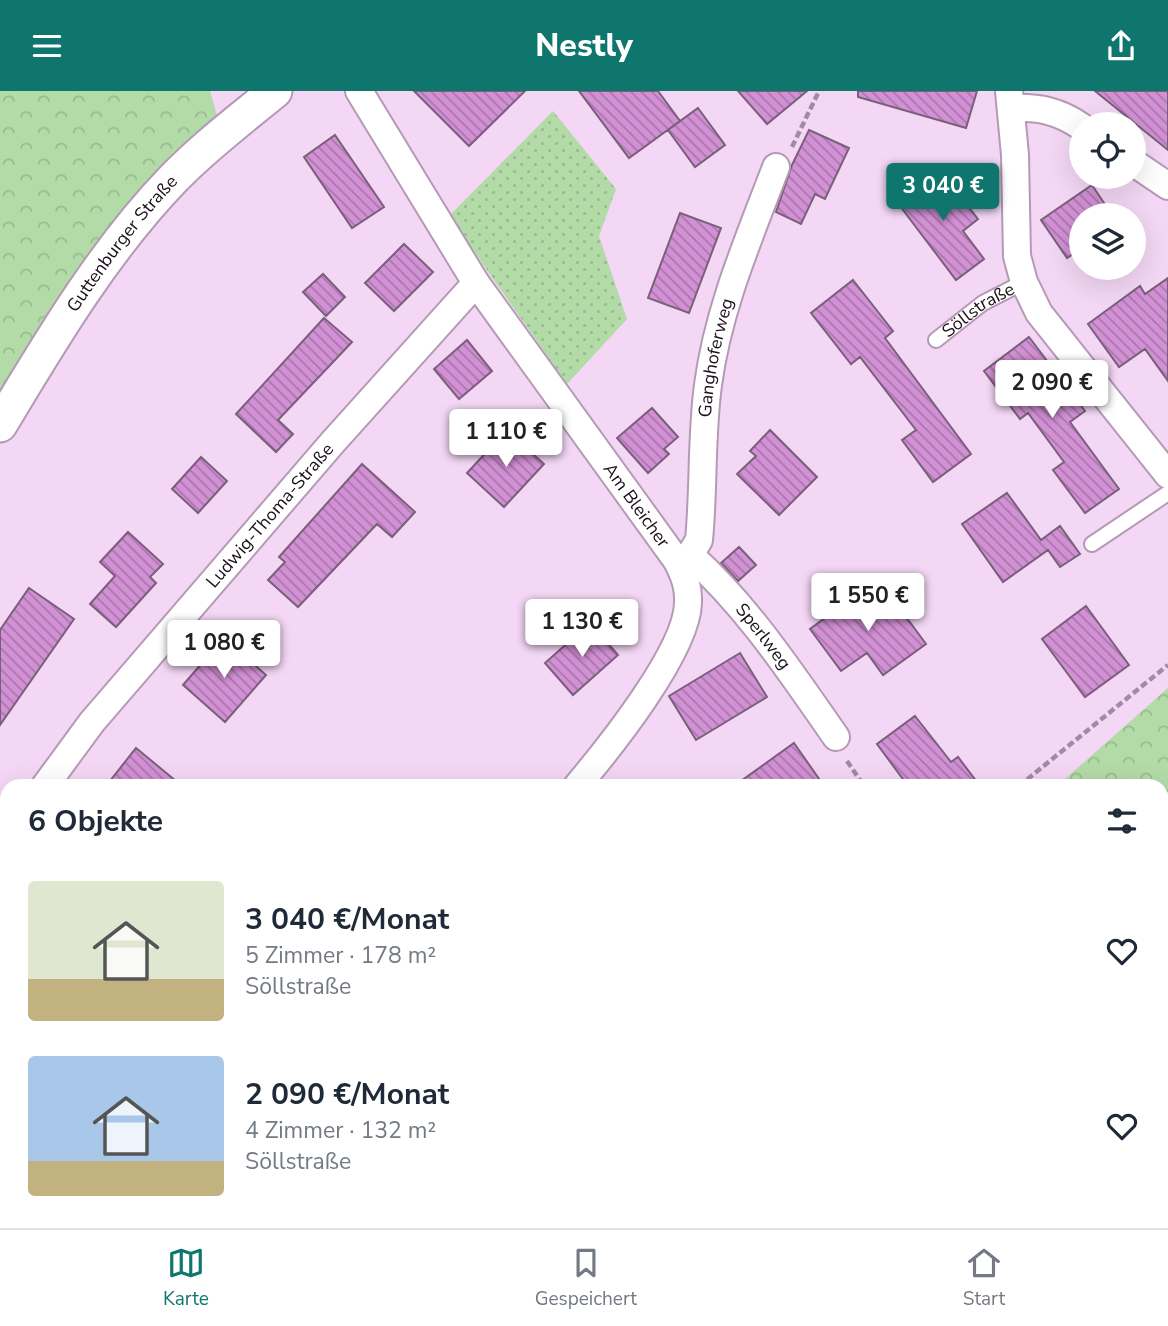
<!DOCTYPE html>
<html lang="de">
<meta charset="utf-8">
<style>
:root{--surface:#fff;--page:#f2f2f3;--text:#1f2937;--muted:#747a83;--line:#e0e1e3;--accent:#0f766e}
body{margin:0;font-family:"Nunito Sans",sans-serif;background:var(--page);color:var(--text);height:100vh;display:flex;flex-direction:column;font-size:26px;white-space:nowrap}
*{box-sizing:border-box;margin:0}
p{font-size:23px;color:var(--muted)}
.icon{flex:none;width:38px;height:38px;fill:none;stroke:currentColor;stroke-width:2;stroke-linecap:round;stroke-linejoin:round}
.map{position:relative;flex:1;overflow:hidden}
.panel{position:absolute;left:0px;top:688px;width:1169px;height:450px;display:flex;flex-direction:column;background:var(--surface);border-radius:21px 21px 0 0;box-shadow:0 7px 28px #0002}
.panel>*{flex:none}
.tools{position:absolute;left:1069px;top:21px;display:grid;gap:14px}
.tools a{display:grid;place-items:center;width:77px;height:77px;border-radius:50%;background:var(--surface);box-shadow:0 7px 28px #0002;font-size:35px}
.price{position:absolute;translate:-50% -60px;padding:0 16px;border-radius:7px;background:#fff;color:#222;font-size:23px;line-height:46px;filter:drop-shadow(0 2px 4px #0008)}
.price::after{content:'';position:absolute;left:50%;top:42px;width:21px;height:16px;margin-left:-10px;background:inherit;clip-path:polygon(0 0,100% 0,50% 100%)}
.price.current{background:var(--accent);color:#fff}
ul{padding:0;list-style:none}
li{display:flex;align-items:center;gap:21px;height:175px;padding:0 28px}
li span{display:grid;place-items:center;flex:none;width:196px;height:140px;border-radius:7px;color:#555}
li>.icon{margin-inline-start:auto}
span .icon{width:84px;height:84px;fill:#fffc;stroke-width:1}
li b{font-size:30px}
h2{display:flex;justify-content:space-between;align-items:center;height:84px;padding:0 28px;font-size:30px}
header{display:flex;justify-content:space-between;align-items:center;height:91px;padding:0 28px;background:var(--accent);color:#fff;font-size:32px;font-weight:800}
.dock{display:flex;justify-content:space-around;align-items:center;height:98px;border-top:2px solid var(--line);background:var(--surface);font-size:19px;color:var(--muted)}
.dock a{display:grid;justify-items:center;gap:4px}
.dock .current{color:var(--accent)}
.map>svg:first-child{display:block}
.grass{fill:url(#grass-dots)}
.forest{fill:url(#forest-crowns)}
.pitch{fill:#b3dba7}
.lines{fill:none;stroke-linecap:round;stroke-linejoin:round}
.stream{stroke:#39bade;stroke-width:9}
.building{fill:url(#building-back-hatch);stroke:#79607a;stroke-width:2}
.service-casing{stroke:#b59ab5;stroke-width:18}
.minor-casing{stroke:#b59ab5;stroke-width:30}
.tertiary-casing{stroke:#b59ab5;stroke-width:37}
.path{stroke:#a08ba1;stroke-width:4.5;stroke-dasharray:7 3.5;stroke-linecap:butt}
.service{stroke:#fff;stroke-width:14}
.minor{stroke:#fff;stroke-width:26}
.tertiary{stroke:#fff;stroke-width:33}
.labels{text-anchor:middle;stroke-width:7;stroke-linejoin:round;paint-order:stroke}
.street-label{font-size:18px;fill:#1a101a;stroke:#fff}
</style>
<header><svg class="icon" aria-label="menu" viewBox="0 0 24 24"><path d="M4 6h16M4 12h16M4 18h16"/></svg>Nestly<svg class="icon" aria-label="share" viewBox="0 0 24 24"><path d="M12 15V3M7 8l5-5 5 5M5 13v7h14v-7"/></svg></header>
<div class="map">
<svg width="1168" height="1137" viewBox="0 0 1168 1137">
<defs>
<pattern id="grass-dots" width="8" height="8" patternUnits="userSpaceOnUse" patternTransform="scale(1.75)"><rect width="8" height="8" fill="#b3dba7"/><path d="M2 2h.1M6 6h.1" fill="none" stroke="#99bb8f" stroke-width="1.8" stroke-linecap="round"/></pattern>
<pattern id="forest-crowns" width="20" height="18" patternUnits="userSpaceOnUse" patternTransform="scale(1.75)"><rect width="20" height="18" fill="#b3dba7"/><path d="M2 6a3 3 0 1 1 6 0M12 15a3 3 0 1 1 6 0" fill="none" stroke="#99bb8f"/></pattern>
<pattern id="building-back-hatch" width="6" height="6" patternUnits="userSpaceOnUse" patternTransform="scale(1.75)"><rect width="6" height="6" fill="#d391d5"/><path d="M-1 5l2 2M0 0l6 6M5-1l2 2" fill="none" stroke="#aa75ac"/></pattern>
</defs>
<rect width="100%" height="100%" fill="#f3d7f4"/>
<path class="grass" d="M553,20L616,98L599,145L627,228L567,293L449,125Z"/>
<path class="forest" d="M0,0H210L218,28L0,315Z
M1168,597V865L1162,873V695H1057Z
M754,1130H980V1131L976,1137H750Z"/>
<path class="pitch" d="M1162,989L1168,992V1137H1020L1024,1130H1162Z"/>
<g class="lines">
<path class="stream" d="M1162,865L1168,857
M963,1137L967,1130"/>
</g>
<path class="building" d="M414,0H525L469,55Z
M579,0H658L680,30L629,67Z
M738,0H807L767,33Z
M858,0H977L966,37L858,6Z
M1095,0H1168V59Z
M698,17L725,54L695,76L668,39Z
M809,39L849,57L825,108L815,103L801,133L776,121L792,74Z
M335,44L384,116L352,137L304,66Z
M940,79L978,128L963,140L984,168L956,189L897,111Z
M1092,94L1112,124H1082V157L1067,167L1041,129Z
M680,122L721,137L689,222L648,207Z
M404,153L433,181L394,220L365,192Z
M323,183L345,206L326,225L303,201Z
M1168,187V290L1145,258L1119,276L1088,233L1140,195L1145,203Z
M853,189L893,240L885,247L971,363L933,391L902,349L916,339L860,266L851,273L811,222Z
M324,227L352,251L278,329L293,343L276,361L236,323Z
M1029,246L1085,320L1070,331L1119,398L1085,422L1053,379L1064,371L1028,322L1020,328L984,280Z
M467,249L492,280L459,308L434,278Z
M652,317L678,346L664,358L669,363L648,382L617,347Z
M507,339L544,373L504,416L467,382Z
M770,339L817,386L779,424L737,383L756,365L750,360Z
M201,366L227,390L198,422L172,398Z
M362,373L415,421L392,446L377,433L298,516L268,489L285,471L279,466Z
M1007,402L1041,449L1060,435L1080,463L1060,476L1048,459L1003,491L962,433Z
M128,441L163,473L150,486L156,492L116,536L90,513L115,485L100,471Z
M739,456L756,474L738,490L721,472Z
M870,494L887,517L895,511L926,553L883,584L867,562L841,580L810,538Z
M29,497L74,528L0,634V539Z
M1086,515L1129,574L1085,606L1042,548Z
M590,532L618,564L573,604L545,572Z
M224,547L266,584L225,631L183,594Z
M740,562L767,606L696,649L669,605Z
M915,625L951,671L958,666L980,695H908L877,653Z
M794,652L824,695H734Z
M136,657L182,695H106Z"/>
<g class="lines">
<defs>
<g id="service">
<path id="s1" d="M936,249L983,212L1024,191"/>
<path d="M1092,453L1168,402"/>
</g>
<g id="minor">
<path id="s2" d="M359,0L476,192L677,470C684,484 689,496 688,512C687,560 609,657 577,695"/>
<path d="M1009,0L1015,64L1017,165L1024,191L1039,222L1168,384"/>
<path d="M1012,17C1039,16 1059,20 1082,36"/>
<path d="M1134,72L1168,95"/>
<path id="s3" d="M690,464L699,449C704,398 701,345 708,294C718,218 749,147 776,76"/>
<path id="s4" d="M677,470L690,464C749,517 791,582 836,646"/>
<path id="s5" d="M45,695L92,631L333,351L476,192"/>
<path d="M0,756L7,747"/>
<path d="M0,1082L7,1087"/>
<path d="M64,1130L72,1137"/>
<path d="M107,1137L114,1130"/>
</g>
<g id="tertiary">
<path id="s6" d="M0,334C51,249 105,158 174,87C205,55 241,28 275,0"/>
</g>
</defs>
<use href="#service" class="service-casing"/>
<use href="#minor" class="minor-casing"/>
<use href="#tertiary" class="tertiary-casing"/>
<path class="path" d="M792,56L819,0
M847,670L864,695
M1019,695L1168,574
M1162,745L1168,738
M890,1137L893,1130"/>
<use href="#service" class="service"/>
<use href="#minor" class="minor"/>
<use href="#tertiary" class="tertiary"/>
</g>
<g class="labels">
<g class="street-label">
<text dy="6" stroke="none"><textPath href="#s6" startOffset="219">Guttenburger Straße</textPath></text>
<text dy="6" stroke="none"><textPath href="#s1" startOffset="52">Söllstraße</textPath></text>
<text dy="6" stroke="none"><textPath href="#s3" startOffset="201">Ganghoferweg</textPath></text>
<text dy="6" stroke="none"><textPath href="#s2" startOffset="499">Am Bleicher</textPath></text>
<text dy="6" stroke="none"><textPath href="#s5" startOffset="352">Ludwig-Thoma-Straße</textPath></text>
<text dy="6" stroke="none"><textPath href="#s4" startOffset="124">Sperlweg</textPath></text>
</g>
</g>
</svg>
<div class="tools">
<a><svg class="icon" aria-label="locate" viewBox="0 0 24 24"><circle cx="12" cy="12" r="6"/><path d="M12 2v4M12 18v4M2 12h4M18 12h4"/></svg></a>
<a><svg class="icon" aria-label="layers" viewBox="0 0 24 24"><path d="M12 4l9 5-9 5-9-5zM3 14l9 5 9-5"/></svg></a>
</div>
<b class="price current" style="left:943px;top:132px">3 040 €</b>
<b class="price" style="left:1052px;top:329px">2 090 €</b>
<b class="price" style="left:506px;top:378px">1 110 €</b>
<b class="price" style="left:868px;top:542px">1 550 €</b>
<b class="price" style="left:582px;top:568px">1 130 €</b>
<b class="price" style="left:224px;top:589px">1 080 €</b>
<section class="panel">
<h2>6 Objekte<svg class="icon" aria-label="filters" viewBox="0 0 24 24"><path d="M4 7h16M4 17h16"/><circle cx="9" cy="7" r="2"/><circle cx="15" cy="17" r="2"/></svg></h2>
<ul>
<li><span style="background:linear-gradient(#dfe7d0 70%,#c2b280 0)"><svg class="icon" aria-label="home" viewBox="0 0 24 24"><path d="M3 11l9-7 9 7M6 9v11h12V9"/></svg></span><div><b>3 040 €/Monat</b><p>5 Zimmer · 178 m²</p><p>Söllstraße</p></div><svg class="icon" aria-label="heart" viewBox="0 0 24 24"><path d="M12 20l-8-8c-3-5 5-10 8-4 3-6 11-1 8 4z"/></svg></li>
<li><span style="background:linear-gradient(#a9c7e8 75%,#c2b280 0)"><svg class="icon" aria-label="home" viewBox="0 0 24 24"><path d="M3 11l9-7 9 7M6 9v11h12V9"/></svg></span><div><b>2 090 €/Monat</b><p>4 Zimmer · 132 m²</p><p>Söllstraße</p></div><svg class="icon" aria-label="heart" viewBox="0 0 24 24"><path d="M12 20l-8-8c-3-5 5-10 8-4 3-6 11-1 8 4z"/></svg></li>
</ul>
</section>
</div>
<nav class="dock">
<a class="current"><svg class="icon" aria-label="map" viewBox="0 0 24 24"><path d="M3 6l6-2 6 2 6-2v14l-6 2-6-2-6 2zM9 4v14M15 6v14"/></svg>Karte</a>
<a><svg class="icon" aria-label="saved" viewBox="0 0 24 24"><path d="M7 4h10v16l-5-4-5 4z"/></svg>Gespeichert</a>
<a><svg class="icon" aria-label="home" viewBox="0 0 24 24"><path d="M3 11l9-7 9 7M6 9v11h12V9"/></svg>Start</a>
</nav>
